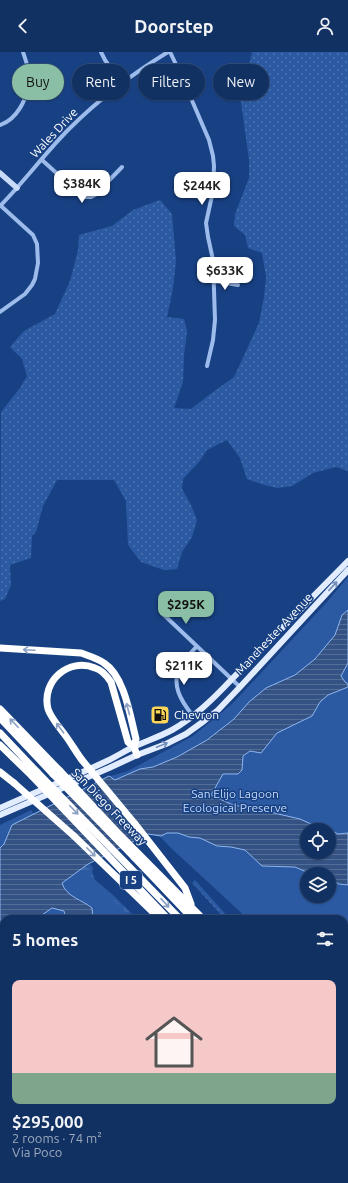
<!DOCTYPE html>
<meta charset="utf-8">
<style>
:root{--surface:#123163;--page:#1b3969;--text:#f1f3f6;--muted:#9ca9be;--line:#314c78;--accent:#8abfa5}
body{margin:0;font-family:Ubuntu,sans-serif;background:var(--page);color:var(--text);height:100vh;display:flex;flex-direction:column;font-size:15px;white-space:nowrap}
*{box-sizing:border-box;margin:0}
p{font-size:13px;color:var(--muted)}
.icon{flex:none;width:22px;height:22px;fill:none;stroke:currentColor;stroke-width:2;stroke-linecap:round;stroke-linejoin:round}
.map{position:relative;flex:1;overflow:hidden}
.details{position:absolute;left:0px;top:863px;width:348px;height:268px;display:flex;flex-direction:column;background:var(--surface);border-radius:12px 12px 0 0;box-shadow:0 1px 3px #0004,0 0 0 1px var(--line)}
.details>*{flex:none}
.guide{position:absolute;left:12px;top:12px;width:324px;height:36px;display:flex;gap:8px}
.tools{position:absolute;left:300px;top:771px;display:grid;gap:8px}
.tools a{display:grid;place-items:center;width:36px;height:36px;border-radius:50%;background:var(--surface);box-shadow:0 1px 3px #0004,0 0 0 1px var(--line);font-size:20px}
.price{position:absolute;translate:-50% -34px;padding:0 9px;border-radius:8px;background:#fff;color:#222;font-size:13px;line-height:26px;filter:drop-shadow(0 1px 2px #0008)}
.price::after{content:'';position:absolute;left:50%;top:24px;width:12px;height:9px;margin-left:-6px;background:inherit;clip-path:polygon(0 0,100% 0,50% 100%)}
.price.current{background:var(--accent);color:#111}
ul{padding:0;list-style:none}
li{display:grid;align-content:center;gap:8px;height:212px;padding:0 12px}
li+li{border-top:1px solid var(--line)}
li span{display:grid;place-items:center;height:124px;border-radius:8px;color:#555}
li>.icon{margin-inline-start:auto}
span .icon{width:72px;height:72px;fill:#fffc;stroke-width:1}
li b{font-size:17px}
h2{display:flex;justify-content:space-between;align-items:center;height:48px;padding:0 12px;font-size:17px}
.tag{padding:0 14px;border-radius:18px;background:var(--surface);box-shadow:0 1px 3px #0004,0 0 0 1px var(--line);font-size:14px;line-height:36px}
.tag.current{background:var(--accent);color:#111}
header{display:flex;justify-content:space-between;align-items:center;height:52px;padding:0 12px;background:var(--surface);font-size:18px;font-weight:600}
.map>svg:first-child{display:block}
.grass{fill:url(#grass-dots)}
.wetland{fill:url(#wetland-marsh)}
.park{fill:#2b5aa3;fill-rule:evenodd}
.water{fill:url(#water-rules);stroke:#8fb6ef;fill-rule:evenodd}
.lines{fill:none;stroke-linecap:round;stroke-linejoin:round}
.street{stroke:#9dbcec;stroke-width:4}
.secondary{stroke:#c9dbf9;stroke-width:5.5}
.primary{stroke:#e2ecff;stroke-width:6}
.highway{stroke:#fff;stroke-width:7}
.highway-bridge{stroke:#fff;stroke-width:7}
.oneway{stroke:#738ebb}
.oneway2{stroke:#8ca0c2}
.labels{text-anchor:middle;stroke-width:3;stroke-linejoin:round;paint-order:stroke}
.shield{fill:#184184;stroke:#bac6da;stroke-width:1}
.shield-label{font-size:11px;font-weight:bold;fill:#fff}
.street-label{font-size:12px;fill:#fff;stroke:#184184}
.poi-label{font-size:12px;fill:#fff;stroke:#184184;text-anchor:start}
.park-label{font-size:12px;fill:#c2d8f9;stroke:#184184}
</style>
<header><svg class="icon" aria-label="back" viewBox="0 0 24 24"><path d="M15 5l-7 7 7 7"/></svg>Doorstep<svg class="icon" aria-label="person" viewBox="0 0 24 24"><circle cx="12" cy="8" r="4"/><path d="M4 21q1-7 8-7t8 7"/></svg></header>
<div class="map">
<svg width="348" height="1131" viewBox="0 0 348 1131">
<defs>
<pattern id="grass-dots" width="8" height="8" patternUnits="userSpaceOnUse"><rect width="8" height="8" fill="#2b5aa3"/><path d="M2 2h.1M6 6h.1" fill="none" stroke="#4b73b1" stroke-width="1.8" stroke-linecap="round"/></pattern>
<pattern id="wetland-marsh" width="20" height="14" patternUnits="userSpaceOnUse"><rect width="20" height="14" fill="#2b5aa3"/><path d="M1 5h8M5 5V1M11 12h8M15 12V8" fill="none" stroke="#4b73b1"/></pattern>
<pattern id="water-rules" width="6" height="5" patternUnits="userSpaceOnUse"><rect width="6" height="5" fill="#345384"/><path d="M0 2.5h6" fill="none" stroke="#526d96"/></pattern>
</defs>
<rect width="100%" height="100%" fill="#184184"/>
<path class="grass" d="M252,0H348V419L336,415L313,421L292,434L277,436L261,432L247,427L240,406L227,388L207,398L199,410L183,427L182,437L191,453L197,468L192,485L182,500L177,517L164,518L141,510L128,493L126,449L114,428H57L43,454L36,480L32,484L31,506L10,513L11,533L5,547L0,549L1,360L20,336L27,324L22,307L10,295L24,279L55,262L70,229L78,198L79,183L112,174L133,158L160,148L172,162L176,209L173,237L167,265L184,267L187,279L184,303L183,330L174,356L191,357L209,343L234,325L259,271L264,245L266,225L262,201L248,196L245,183L234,174L235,162L249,126V108L241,50Z
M195,828L230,867H225L192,831Z"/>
<path class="wetland" d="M89,811L93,816L92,820L95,828L112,842L137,867H93L75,821Z"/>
<path class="park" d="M348,525V977L344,972V867H248L170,795L104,726L128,719L193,684L233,651L326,551ZM307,778H329V800H307ZM307,822H329V844H307Z
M31,758L78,818L134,867H4V1127H344V1079L348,1084V1131H0V773Z"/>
<path class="water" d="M348,558V611L341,624L345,630L348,632V635L328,643L320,650L312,664L277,681L261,701L250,699L243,704L242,718L238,722H223L211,743L233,753L261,758L300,767L320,776L330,778L338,782L348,781V833L339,832L329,826V822H311L295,815L262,814L245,798L231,795L217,794L200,786L189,785L178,781H167L161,784L148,782L88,812L62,831C66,845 83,848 92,856L93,867H66L64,859L52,856L39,865L35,867H4V1025L0,1030V796L4,792L12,773L109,724L115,728L140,717L153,715L177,705L207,688L234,667L249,650L266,636L295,623L315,607L335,583L342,563ZM307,778H329V800H307Z"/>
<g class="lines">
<path class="street" d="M101,0L105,8L121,31
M170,0L181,23L209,88L213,104L214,114L213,139L206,171L208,185L213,208L215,268L213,288L207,314
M0,73C19,67 26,45 32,28L23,0
M42,108L83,145H91L95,143L122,115
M0,154C24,130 45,101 69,77C99,47 132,22 168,0
M214,229L238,233
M0,260L25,242L32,233L35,227L38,211L37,192L33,183L1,154
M165,550V555L164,563L240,635
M193,664C181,649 170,632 181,613C185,606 192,600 197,594"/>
<path class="secondary" d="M0,121L17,136"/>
<path class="primary" d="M0,756C36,740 73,725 109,708C117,704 125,699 133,695C146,689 159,685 172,678C195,665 214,646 232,627L348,509
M0,763L109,716L137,703L166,692L186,682L204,669L218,658L240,635L348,518"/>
<path class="highway" d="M0,596L81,601C89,604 97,606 104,611C125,625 130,664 136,687L134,695L137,703
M0,657L60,719
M0,666L53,722
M0,681L37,720
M0,693L32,724
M82,708C76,700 71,691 65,683C59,675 51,666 48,657C41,629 69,605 95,616C102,618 107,624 111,630L128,690L134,695
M0,720L14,731
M135,772L185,836L191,852
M115,778L203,867
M74,784L160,867
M93,788L168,867
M134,805L193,867
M344,1015L348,1019
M344,1026L348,1030
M344,1038L348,1043
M344,1050L348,1054"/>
<path class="highway-bridge" d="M82,708L135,772
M60,719L115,778
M37,720L180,867
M53,722L134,805
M32,724L93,788
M14,731L74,784"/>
</g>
<defs><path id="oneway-shaft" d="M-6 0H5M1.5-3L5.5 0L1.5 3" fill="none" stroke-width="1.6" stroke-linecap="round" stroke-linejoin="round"/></defs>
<g class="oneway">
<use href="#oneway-shaft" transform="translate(333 534) rotate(-47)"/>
<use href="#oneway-shaft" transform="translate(162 693) rotate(-22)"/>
</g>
<g class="oneway2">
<use href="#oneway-shaft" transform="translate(29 598) rotate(-177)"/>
<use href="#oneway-shaft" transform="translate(128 657) rotate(-105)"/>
<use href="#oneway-shaft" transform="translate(14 671) rotate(-134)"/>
<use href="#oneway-shaft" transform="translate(60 676) rotate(-127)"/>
<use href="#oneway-shaft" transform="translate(74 758) rotate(46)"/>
<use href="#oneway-shaft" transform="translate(91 800) rotate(45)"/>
<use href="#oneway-shaft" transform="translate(165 851) rotate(47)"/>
</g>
<defs>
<symbol id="fuel-square" viewBox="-11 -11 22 22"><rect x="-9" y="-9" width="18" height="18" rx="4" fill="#ffd758" stroke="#184184"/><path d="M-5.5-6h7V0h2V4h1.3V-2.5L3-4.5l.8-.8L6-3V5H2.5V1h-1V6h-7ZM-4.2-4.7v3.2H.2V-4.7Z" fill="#111"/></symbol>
</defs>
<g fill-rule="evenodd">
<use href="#fuel-square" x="149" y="652" width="22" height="22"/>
</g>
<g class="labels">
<rect class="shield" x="120" y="819" width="22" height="18" rx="3"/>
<g class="shield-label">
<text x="131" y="832">I 5</text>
</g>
<g class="street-label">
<text transform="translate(54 81) rotate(-47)" y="4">Wales Drive</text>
<text transform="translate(274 582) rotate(-47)" y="4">Manchester Avenue</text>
<text transform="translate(109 755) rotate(46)" y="4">San Diego Freeway</text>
</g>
<g class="poi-label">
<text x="174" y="667">Chevron</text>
</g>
<g class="park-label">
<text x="235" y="746">San Elijo Lagoon<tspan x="235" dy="14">Ecological Preserve</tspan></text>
</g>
</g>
</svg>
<div class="tools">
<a><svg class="icon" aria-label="locate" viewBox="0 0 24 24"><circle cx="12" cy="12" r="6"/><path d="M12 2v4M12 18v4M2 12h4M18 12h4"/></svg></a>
<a><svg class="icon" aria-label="layers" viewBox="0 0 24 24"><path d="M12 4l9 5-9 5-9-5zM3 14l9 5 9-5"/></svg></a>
</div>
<b class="price" style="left:82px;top:152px">$384K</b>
<b class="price" style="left:202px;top:154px">$244K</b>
<b class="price" style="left:225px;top:239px">$633K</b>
<b class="price current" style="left:186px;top:573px">$295K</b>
<b class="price" style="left:184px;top:634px">$211K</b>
<div class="guide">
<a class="tag current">Buy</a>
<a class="tag">Rent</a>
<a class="tag">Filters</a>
<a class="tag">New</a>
</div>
<section class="details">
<h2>5 homes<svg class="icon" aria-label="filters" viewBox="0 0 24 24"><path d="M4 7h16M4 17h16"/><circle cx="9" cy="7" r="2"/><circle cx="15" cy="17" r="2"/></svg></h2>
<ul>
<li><span style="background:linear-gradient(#f6c9c9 75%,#7fa58c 0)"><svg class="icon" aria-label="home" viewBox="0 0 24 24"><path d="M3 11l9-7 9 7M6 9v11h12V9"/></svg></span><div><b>$295,000</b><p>2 rooms · 74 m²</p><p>Via Poco</p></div></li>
</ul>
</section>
</div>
